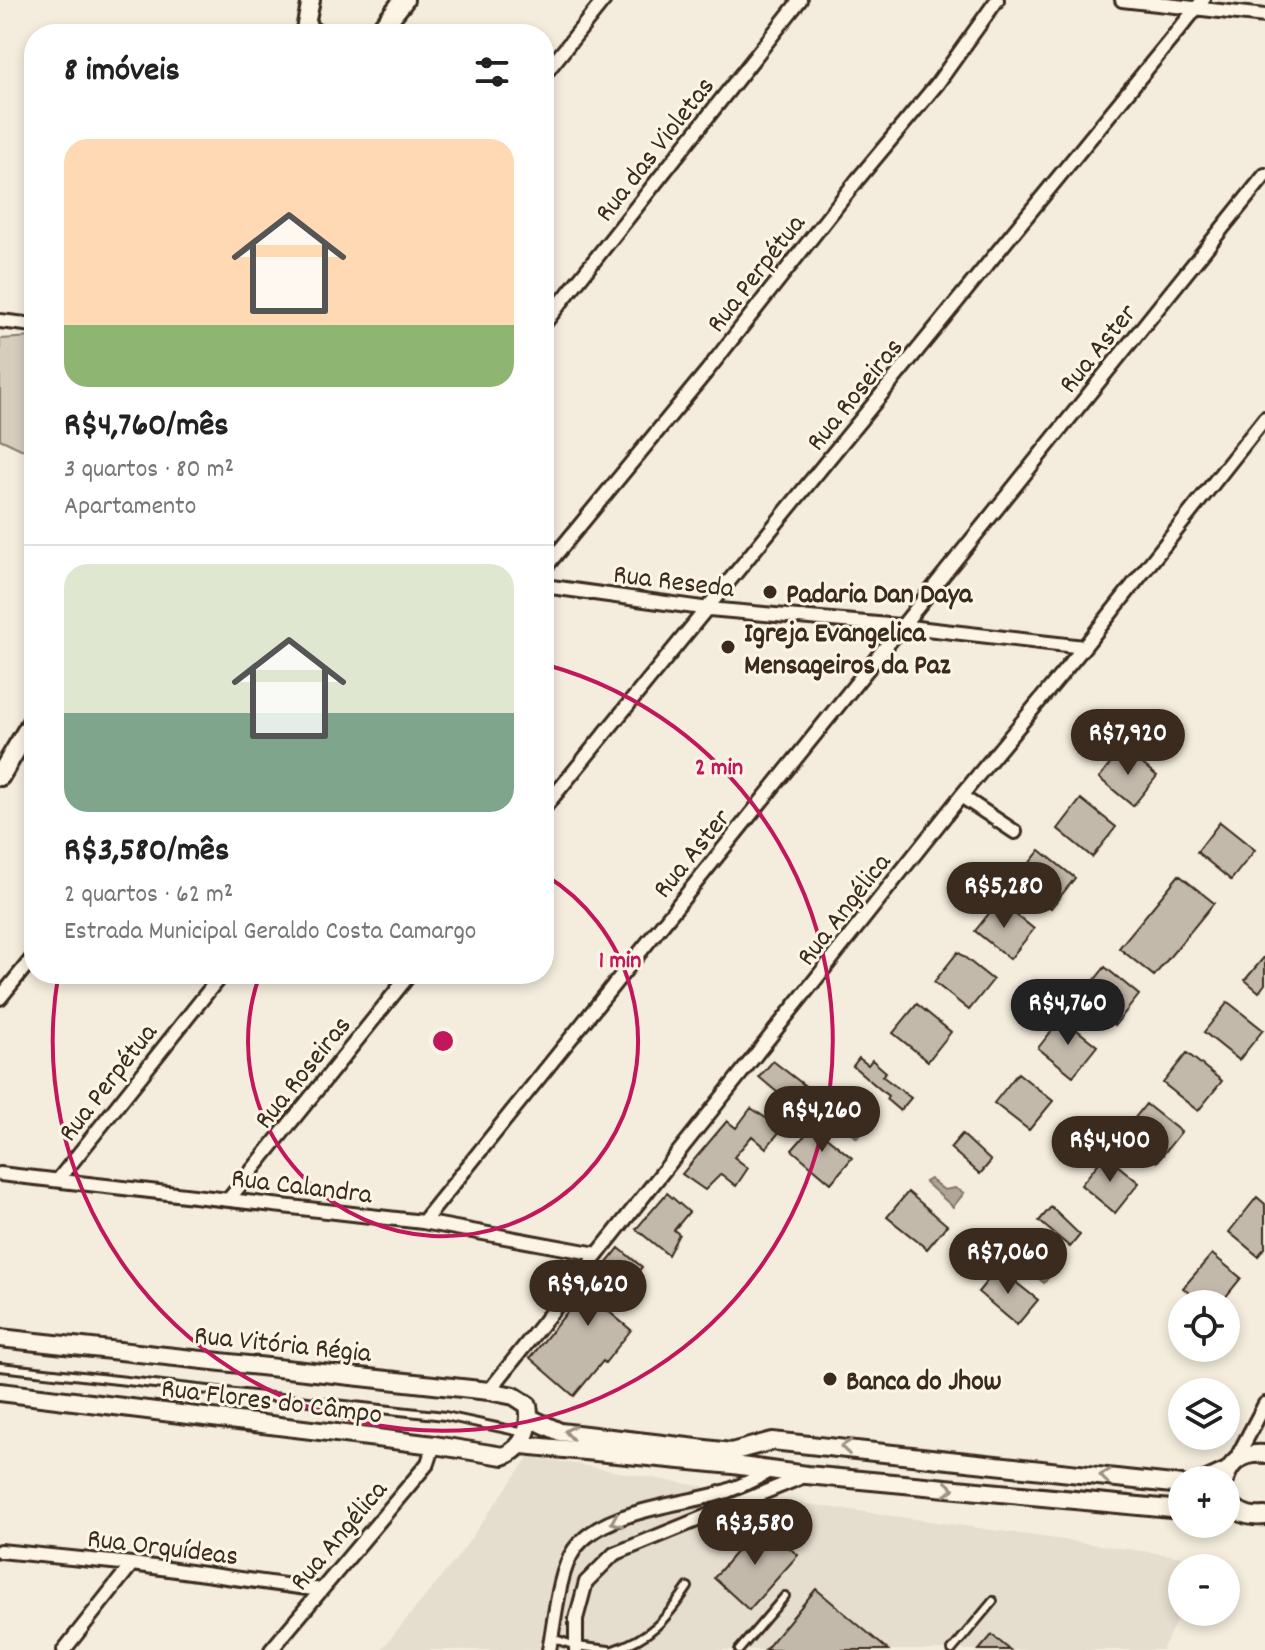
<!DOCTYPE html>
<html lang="pt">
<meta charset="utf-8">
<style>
:root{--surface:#fff;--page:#f2f2f2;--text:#222;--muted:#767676;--line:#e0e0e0;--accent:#3b2a1e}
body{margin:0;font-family:Dekko,sans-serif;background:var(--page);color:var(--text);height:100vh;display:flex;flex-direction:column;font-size:30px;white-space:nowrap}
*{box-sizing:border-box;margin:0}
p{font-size:26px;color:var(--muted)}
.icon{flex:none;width:44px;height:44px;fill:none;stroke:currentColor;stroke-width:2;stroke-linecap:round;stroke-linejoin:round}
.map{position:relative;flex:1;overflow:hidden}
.details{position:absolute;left:24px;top:24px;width:530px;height:960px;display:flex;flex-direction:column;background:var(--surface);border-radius:32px;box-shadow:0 4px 12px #0003}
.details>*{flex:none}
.fabs{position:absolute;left:1168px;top:1290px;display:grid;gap:16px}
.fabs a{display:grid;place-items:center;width:72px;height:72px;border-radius:50%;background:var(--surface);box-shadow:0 4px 12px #0003;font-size:40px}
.price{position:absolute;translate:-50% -68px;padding:0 18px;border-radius:28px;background:var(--accent);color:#fff;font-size:26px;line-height:52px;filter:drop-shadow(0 2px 4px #0008)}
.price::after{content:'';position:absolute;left:50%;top:48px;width:24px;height:18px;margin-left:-12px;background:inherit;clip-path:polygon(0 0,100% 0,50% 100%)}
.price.active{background:#222;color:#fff}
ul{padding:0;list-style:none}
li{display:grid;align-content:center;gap:16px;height:424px;padding:0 40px}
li+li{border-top:2px solid var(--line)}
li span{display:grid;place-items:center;height:248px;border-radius:24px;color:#555}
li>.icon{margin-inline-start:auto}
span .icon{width:144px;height:144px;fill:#fffc;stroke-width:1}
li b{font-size:34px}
h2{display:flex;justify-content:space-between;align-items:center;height:96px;padding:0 40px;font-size:34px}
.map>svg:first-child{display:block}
.built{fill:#e5ddce}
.green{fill:#d6cdbd;stroke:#887c6e;stroke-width:2}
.water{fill:#b0a596;stroke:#817466;stroke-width:2}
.building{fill:#c3b9aa;stroke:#3b2a1e;stroke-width:2}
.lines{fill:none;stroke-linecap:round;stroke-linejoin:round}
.service-casing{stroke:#3b2a1e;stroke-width:12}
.minor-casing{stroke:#3b2a1e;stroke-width:18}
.tertiary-casing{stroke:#3b2a1e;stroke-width:22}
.secondary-casing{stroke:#3b2a1e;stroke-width:24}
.service{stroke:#fcf5e5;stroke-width:6}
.minor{stroke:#fcf5e5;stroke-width:12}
.tertiary{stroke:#fcf5e5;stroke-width:16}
.secondary{stroke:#fcf5e5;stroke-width:18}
.oneway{stroke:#9c9082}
.ring{fill:none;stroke:#c2185b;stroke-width:4}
.poi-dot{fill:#3b2a1e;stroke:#fcf5e5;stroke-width:3}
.labels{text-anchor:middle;stroke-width:6;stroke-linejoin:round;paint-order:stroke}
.street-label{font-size:28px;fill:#3b2a1e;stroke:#fcf5e5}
.poi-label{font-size:28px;font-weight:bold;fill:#3b2a1e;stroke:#fcf5e5;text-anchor:start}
.centre{fill:#c2185b;stroke:#fcf5e5;stroke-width:4}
.ring-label{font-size:24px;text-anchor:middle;font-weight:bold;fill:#c2185b;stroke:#fcf5e5;stroke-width:6;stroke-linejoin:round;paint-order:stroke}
</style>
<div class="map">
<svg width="1265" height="1650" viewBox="0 0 1265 1650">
<rect width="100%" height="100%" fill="#f4eddd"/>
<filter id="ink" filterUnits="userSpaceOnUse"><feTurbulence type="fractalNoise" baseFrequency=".0125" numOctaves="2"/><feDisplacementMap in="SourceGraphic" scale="16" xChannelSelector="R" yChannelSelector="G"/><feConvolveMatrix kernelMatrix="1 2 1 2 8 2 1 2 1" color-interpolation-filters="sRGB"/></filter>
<g filter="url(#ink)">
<path class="built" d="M529,1456L772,1499L1206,1560L1201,1568H1182V1609L1162,1650H381L457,1558Z"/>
<path class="green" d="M34,337V450L21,449L0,439V339Z"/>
<path class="water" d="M836,1107L850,1118H861L868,1124L857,1138L829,1113Z
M930,1179L944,1190L955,1188L964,1193L953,1207L925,1182Z
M1021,1255L1035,1266L1041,1262L1055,1269L1044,1283L1016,1259Z"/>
<path class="building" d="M1123,748L1157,776L1133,806L1099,778Z
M1081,799L1116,827L1092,857L1058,829Z
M1220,822L1255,850L1231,880L1197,852Z
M1040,850L1075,878L1051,908L1016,880Z
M1179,875L1214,903L1154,976L1119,948Z
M999,901L1034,929L1010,959L975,931Z
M958,952L993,980L969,1010L934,982Z
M1265,956V984L1259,992L1245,980Z
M1105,967L1139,995L1115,1025L1081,997Z
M1228,1002L1263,1030L1239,1060L1204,1032Z
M917,1004L951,1032L928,1061L893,1033Z
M1062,1018L1097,1046L1073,1076L1038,1048Z
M1187,1053L1222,1081L1198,1111L1163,1083Z
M859,1058L868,1065L872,1060L886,1072L882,1076L911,1098L900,1111L886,1099L888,1096L853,1066Z
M773,1061L817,1095L804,1115L759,1077Z
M1018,1073L1053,1101L1029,1130L994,1103Z
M1146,1104L1181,1132L1157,1162L1122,1134Z
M751,1108L782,1129L766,1148L752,1136L734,1157L748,1168L736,1186L721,1174L705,1190L682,1174L727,1121L736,1128Z
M813,1126L852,1158L831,1183L792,1150Z
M962,1134L991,1161L980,1174L950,1148Z
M1105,1155L1139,1183L1115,1213L1081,1185Z
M908,1192L947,1225L927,1249L887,1217Z
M667,1193L689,1212L674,1230L679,1234L668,1255L636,1229Z
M1257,1197L1265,1204V1248L1258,1256L1229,1232Z
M1051,1207L1080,1235L1070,1247L1039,1221Z
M619,1248L642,1267L607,1310L631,1330L605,1363L603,1361L574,1396L530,1358Z
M1212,1254L1241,1278L1220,1304H1202L1183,1288Z
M998,1268L1038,1300L1017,1325L978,1292Z
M760,1524L798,1555L749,1610L714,1578Z
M816,1589L888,1650H765Z
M992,1635L1010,1650H979Z"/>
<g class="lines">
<defs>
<path id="service" d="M0,1367L445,1416L525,1433
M552,1638L576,1646L609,1650
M613,1650C651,1638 666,1619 688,1587
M739,1650L785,1596
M952,1650L993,1601"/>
<path id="minor" d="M1122,0L1265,16
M306,23L320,34
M544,75L604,0
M0,321L34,325
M544,324L800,0
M544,569L707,371L858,179L937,84L997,0
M544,586L709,609L900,626L1084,647
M961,796L1015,832
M544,808L1203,0
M0,998L34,956
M0,1174L423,1222L597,1254
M58,1180L222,974
M229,1199L410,974
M423,1222L1265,175
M489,1391L961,796L1084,647L1265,418
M1236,1459L1265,1404
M0,1551L132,1564L321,1590
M64,1650L132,1564
M271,1650L428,1463L434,1445
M549,1650C555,1621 558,1573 574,1550C600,1512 672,1506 714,1495C733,1490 752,1481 769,1471
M576,1650V1619L586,1582L614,1554L807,1475"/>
<path id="tertiary" d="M304,34L311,0
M0,1338L489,1391L514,1396L528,1405C532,1426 524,1449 503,1456L434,1445L0,1392
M530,1418L560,1432L731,1452L772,1441L1182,1485
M522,1445L733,1465L807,1475L1182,1510
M1207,1480L1227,1471
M1225,1480C1230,1460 1245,1452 1265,1454
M1226,1494C1233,1512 1247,1518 1265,1516"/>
<path id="secondary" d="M377,34L404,0
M0,776L34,719"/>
</defs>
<use href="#service" class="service-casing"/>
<use href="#minor" class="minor-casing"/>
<use href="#tertiary" class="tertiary-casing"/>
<use href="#secondary" class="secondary-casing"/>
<use href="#service" class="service"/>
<use href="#minor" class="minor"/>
<use href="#tertiary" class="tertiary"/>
<use href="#secondary" class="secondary"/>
</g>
<defs><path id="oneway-chevron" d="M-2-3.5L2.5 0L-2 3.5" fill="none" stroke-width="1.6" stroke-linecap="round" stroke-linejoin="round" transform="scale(2)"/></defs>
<g class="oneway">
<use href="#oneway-chevron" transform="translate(570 1432) rotate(-171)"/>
<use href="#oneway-chevron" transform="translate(846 1447) rotate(-174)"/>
<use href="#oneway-chevron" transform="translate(1105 1476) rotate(-173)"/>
<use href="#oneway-chevron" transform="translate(949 1489) rotate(5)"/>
<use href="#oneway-chevron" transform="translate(616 1521) rotate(157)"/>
</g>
</g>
<g class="ring">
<path d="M545 875A195 195 0 1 1 260 974"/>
<path d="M547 665A390 390 0 1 1 58 977"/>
</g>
<g class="poi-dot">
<circle cx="770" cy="592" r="8"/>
<circle cx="728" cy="647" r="8"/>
<circle cx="830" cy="1379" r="8"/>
</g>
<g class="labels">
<g class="street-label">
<text transform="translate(653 148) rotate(-52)" y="10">Rua das Violetas</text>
<text transform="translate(754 272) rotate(-52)" y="10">Rua Perpétua</text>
<text transform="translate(1096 347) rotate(-51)" y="10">Rua Aster</text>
<text transform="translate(853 393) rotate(-51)" y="10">Rua Roseiras</text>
<text transform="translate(674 579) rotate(7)" y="10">Rua Reseda</text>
<text transform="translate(690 852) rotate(-51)" y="10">Rua Aster</text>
<text transform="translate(842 908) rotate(-52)" y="10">Rua Angélica</text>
<text transform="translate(301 1071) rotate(-51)" y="10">Rua Roseiras</text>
<text transform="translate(106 1081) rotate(-52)" y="10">Rua Perpétua</text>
<text transform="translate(302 1184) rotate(7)" y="10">Rua Calandra</text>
<text transform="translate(283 1342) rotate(6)" y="10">Rua Vitória Régia</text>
<text transform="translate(272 1399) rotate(7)" y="10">Rua Flores do Câmpo</text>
<text transform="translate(337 1534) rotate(-50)" y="10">Rua Angélica</text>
<text transform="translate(163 1545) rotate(7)" y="10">Rua Orquídeas</text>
</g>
<g class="poi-label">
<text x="786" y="602">Padaria Dan Daya</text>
<text x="744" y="641">Igreja Evangelica<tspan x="744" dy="32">Mensageiros da Paz</tspan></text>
<text x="846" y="1389">Banca do Jhow</text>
</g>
</g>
<circle cx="443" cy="1041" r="12" class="centre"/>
<g class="ring-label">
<text x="719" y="774">2 min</text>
<text x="620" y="967">1 min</text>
</g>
</svg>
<div class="fabs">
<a><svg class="icon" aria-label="locate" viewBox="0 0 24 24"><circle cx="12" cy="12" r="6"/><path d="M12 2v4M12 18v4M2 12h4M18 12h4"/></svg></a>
<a><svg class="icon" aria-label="layers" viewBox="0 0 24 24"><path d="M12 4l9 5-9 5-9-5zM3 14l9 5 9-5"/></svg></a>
<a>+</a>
<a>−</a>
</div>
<b class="price" style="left:1128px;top:777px">R$7,920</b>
<b class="price" style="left:1004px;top:930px">R$5,280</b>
<b class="price active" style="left:1068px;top:1047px">R$4,760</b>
<b class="price" style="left:822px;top:1154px">R$4,260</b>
<b class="price" style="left:1110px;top:1184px">R$4,400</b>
<b class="price" style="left:1008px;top:1296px">R$7,060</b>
<b class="price" style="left:588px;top:1328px">R$9,620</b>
<b class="price" style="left:755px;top:1567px">R$3,580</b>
<section class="details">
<h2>8 imóveis<svg class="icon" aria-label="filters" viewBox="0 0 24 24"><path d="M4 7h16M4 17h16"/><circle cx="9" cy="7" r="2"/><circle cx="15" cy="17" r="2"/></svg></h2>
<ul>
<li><span style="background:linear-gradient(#ffd9b3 75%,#8fb573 0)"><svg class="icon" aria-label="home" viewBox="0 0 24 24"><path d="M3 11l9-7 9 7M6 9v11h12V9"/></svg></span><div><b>R$4,760/mês</b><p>3 quartos · 80 m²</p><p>Apartamento</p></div></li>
<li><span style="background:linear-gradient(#dfe7d0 60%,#7fa58c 0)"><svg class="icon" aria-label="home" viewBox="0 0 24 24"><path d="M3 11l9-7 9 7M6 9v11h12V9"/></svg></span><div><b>R$3,580/mês</b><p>2 quartos · 62 m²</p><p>Estrada Municipal Geraldo Costa Camargo</p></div></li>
</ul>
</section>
</div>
